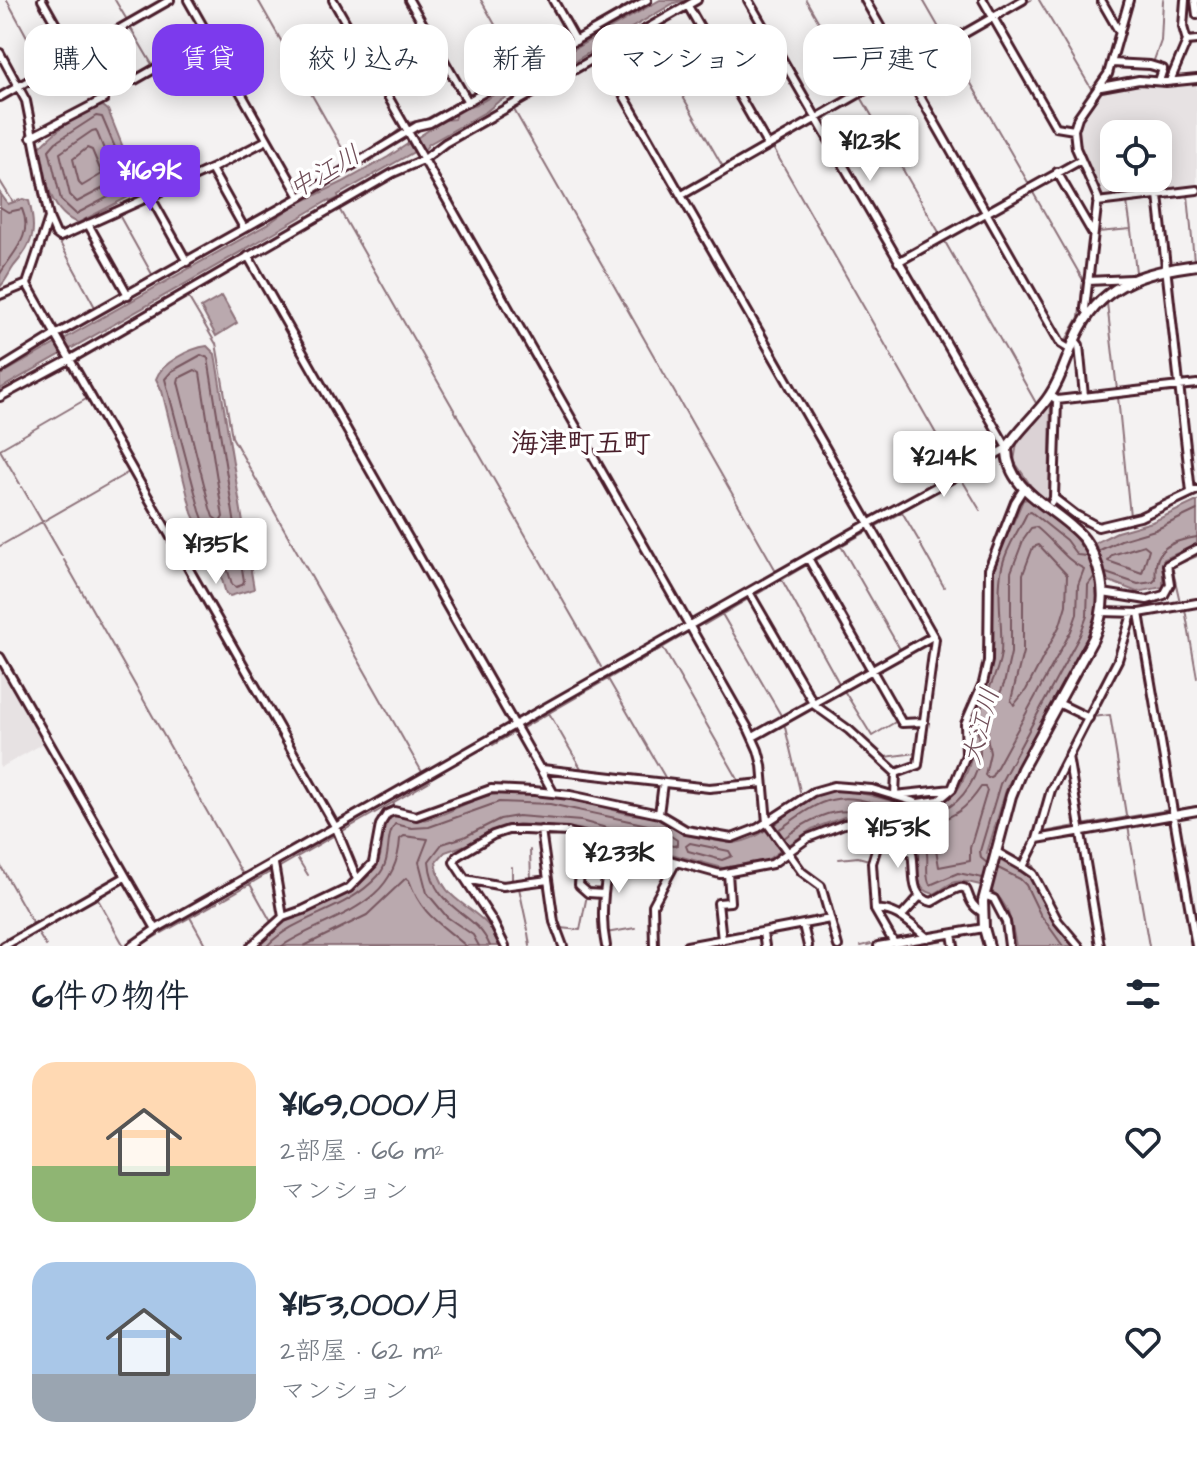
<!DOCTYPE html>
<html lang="ja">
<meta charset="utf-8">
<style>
:root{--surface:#fff;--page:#f2f2f3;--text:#1f2937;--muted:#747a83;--accent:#7c3aed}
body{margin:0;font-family:"Architects Daughter","Klee One",sans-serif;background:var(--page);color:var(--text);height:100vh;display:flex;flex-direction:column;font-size:30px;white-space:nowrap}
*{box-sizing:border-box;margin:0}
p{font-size:26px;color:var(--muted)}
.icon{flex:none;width:44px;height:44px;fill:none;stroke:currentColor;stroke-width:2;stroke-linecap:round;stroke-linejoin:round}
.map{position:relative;height:946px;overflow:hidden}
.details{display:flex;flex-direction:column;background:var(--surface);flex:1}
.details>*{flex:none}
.banner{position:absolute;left:24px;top:24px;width:1150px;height:72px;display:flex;gap:16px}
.tools{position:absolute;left:1100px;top:120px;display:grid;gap:16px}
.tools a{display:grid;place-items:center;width:72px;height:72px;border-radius:16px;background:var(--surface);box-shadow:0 4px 20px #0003;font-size:40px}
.price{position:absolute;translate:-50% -68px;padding:0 18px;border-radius:8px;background:#fff;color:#222;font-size:26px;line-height:52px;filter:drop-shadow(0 2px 4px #0008)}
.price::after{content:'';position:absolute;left:50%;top:48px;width:24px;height:18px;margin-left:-12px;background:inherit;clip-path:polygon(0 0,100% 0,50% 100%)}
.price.selected{background:var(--accent);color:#fff}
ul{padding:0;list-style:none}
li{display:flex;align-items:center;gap:24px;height:200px;padding:0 32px}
li span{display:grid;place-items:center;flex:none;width:224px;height:160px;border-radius:24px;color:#555}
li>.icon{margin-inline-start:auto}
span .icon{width:96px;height:96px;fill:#fffc;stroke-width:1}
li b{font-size:34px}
h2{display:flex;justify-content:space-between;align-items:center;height:96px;padding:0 32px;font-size:34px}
.pill{padding:0 28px;border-radius:24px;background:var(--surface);box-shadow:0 4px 20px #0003;font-size:28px;line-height:72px}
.pill.selected{background:var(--accent);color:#fff}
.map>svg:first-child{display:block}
.built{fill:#e7e2e3;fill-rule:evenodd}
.green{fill:#dbd2d5;stroke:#927880;stroke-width:2}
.water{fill:#baa9ae;stroke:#8d727a;stroke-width:2}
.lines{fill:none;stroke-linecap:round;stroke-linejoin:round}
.shore{stroke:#77565f;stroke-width:2}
.stream{stroke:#8d727a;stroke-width:2}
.minor-casing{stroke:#4a1f2b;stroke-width:12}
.major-casing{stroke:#4a1f2b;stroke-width:14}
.minor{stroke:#fff;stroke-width:6}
.major{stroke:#fff;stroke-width:8}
.labels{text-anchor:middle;stroke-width:7;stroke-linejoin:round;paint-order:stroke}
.water-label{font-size:26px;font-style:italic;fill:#714f59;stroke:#fff}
.quarter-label{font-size:28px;font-weight:bold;fill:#4a1f2b;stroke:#fff}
</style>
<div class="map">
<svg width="1197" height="946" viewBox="0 0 1197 946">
<rect width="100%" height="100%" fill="#f4f2f2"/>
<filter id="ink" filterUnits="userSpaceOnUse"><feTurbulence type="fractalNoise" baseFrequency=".0125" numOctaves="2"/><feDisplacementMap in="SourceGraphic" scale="16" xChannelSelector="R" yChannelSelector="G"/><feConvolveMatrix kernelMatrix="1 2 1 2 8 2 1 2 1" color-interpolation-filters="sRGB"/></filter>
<g filter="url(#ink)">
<path class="built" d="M1197,82V188L1102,198L1079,147L1077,132L1080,121L1103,91L1140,83L1167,86ZM1114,134H1158V178H1114Z
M0,661L46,742L0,768Z"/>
<path class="green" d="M1051,403L1049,499L1046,501L1031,486L1014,461L1017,443Z"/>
<path class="water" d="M660,0H686L674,3L541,81L499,101L487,111L429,144L425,149L414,152L338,195L339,198L330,202L329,200C219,266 112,325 0,389V375L268,224L293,206L343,182L388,157L444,120L454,119L457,111L476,105Z
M103,106L108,110L140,190L139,194L132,195L78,223C48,212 45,175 40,147C55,131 82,110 103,106Z
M0,193L8,204L23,199L29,201C37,231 34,243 14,266C9,273 6,281 0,287Z
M222,296L237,323L216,336L201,308Z
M207,346L215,354L254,589L230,596L226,594C221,577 217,558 209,542C204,531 197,526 192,513L162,391L156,379C161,363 191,348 207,346Z
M1028,499L1073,535L1083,549L1117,532L1152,522L1197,501V544L1163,560V587L1137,592L1107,580L1096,586L1098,608L1087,638L1007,787L987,853L1019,871L1022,868L1028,873L1057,928L1073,946H1016C1011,919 1008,895 980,885C973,883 963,880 955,882C947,884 942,891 934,894C912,889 920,867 918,849L893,831L865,819L844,817L812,829L767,860L723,868L579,829L518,824L490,831L468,844L445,852L436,862C441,899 465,901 487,924C493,930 495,938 499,946H256C267,934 281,923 296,916C323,903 366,891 379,860C384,847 381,831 387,817C400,813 413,822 428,819C449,814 468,800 490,795C531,787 582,802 621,812C633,815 645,815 657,818C667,821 673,829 683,834C686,835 726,843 730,843C771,842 797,793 837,791C878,788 939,833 963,780C967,773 972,759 972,751C972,740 968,733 970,721C974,700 988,681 992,659C997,629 988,598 993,568C996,553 1005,537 1010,523H1013L1023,500Z"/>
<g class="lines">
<path class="shore" d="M96,116L102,117L131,185L76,214L61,200L49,150L56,142Z
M96,130L117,181L77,202L70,195L60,153L92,131Z
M87,148L92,150L102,174L82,186L79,183L73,159Z
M0,207L8,212L22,209C34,236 12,253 0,274
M201,355L208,358L244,581L242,585L236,587L232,584L219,543L213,531L204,522L200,511L165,379L172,371Z
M195,370L200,373L223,517L220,522L213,517L210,508L178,382L179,378Z
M1036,527C1053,540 1065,560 1084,569L1078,585L1077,614L1071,631L992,776L988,778L985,775L990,753L987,736L989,718L1004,684L1011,653V572L1024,538L1031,528Z
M1039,545L1067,575L1066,605L1060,625L1026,690L1014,705L1011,700L1023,652V574L1033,547Z
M1144,545L1149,549L1142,573L1108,561L1112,555Z
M1098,551L1121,540L1155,530L1197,510
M1106,573L1138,584L1153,582L1156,579C1152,549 1170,541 1197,537
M981,787H985L987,791L970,848V861L939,867L935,843L925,827C952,816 963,814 981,787Z
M778,830C794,820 812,804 831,800C869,790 905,826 943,810C963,802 981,773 980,751C980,740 976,733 978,721C982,697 998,678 1001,653C1003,625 996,595 1002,567C1006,547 1019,531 1027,513L1031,512L1066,540L1077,555L1087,556
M784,838C820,811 845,803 887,820C899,825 915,833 923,843C932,855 923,873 930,885L958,873L983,878
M690,843L729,851L732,856L722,860L688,851L686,846Z
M987,863L981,858L980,851L1000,784L1080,635L1087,616L1088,585L1094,577
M998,868L1020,879L1026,885L1040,914L1063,946
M267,946C298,914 344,913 378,876C393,859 384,838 395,824L412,828L429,827L499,802L550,804L657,827L677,840V845L673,846L581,821L518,816L500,819L464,837L442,844L429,861C433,912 475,909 490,946
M282,946C329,915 396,908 400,839L404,836L428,839L419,862L427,893L447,917L473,935L479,946
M304,946L367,915L406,878L409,880C422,916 440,923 466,946"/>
<path class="stream" d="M7,0L44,68
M115,0L127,20
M258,0L350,162
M405,0L463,103
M481,0L519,67
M806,0L858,90
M923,0L946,40
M1039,0L1092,90
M692,5L770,141
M997,19L1031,0
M120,24L163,0
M130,27L153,66
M646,32L723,167L763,145
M576,35L636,0
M1188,37H1197
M950,47L1029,184
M74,51L113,28
M1153,63L1161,41L1163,0
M909,70L993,22
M1175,78L1197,76
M19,81L68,54
M1147,84L1172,85
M24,88L29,97L34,124
M0,92L14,84
M863,96L903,73
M468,97L570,38
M861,97L940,234
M513,108L775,569
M408,123L426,119L460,101
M384,143L401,128
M772,146L955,467
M0,181L13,202
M1031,189L1083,280L1079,317L1065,342
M301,191L334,173
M1188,195L1194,261
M1162,197L1197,194
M338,207L601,667
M119,215L153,276
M245,224L295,195
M1131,230L1136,272
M1098,232L1131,229L1127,202L1156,198
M945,239L985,217
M944,240L1036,403
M59,241L96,309
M187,256L241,226
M129,289L183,259
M187,295L216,344
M1107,303L1117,390
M42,340L51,334
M216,343L232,437L422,772
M0,364L30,347
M1118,397L1130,516
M0,449L88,398
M0,450L20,484
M966,476L998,458
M962,480L980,510
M22,487L62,556
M1194,488L1197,487
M1050,499L1054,414
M1172,499L1188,491
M906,509L959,480
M1075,517L1084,526L1092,527
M1120,519L1144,512
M876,526L902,512L919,541
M920,544L944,587
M0,546L129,472
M841,546L901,651
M64,560L242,873
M814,561L868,531
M782,580L840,685
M754,596L807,565
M1184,603L1180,602L1172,567L1197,556
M1185,609L1197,678
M722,614L782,717
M704,625L750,598
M663,648L739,781
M638,662L681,637
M608,679L666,779
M843,689L872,736L897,721
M580,695L634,664
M1061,709L1083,718
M549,713L582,770
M1090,721L1092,717L1110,715L1127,821
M784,723L800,791
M521,729L577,697
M858,734L885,757L916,753
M760,737L806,711
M493,745L515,732
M393,809L394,802L430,781
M1175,810L1197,806
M1082,825L1169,810
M1128,826L1149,946
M341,832L394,802
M342,834L348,850
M1043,835L1044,832L1076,826
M530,850L531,880
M298,859L308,875
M839,859L858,857L869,860
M1030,860L1053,905
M1030,861L1040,842
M0,865L34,925
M512,867V882
M278,868L335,835
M250,884L270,920
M519,888L528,930
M96,896L124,946
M222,900L272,871
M872,912L886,935
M191,919L206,946
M36,930L46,946
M162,933L218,902
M528,933L530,946
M606,933L635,928
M562,935L560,928L580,930L587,895
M1074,936L1085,946
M980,937L984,946
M867,945L871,944
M140,946L158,935
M705,946H717
M861,946L865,945"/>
<defs>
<path id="minor" d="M42,0L73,55
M188,0L300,197
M333,0L749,730L758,750L762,765L767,823L802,872L821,886L838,946
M409,0L468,102
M553,0L576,41
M865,0L1061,344L1071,350
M983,0L1056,127L1074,130
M1101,0L1120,33
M1185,0L1183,27L1187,41
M1195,0L1197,15
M688,6L768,146
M89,46L100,66
M0,53L26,101L49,218L56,234L60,237L211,169L267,140
M600,54L935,639L918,765L896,773
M1112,63L1150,65L1163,69L1159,81
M1170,81L1187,41L1197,40
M1101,87L1139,80L1166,82L1197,79
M0,97L170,0
M31,137L104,99L92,70L120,54L135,80L209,38
M211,169L244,228
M1057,172L1093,234
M682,195L1023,0
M1158,195L1191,492
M150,196L187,262
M1097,202L1197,190
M49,218L27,284L336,828L357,879
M88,224L128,295
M248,256L553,792
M898,262L1081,160
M1088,281L1131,279
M0,295L27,284
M1089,314L1085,309L1098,198L1076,148L1074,130L1078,117L1108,74L1129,0
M1075,340L1079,345L1084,396
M0,369L55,335L300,197L417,126L430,123L647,0
M1050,395L1057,400L1197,384
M0,397L69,360L393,173L423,160L445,143L697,0
M1054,498L1076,515L1098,527L1140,517L1197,490
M1052,502L1054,498L1057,400
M808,558L902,723L924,722
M749,592L814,704
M1103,593L1147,600L1164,595L1170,584L1167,565L1197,549
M1101,612L1139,613L1197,603
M1139,613L1196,946
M0,657L156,929
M1058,703L1089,718
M813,704L849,730L896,773
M753,737L933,636
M1068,756L1100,946
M542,769L709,788L763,783
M896,773L895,795L952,789L966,755L965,724L983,683L988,661L989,569L1015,502L1024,488
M659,814L663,783
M541,830L554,922L563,946
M881,834L872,863L875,910L894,943
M594,839C589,854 579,869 579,885L588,893L604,894
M1037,839L1197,811
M995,851L1023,867
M274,864L283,917
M465,879L503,886L548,880
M987,896L994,899L1006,922L1009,946
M875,910C896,907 912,926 928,938
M901,917L920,896
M803,925L808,946
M763,933L765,946
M952,934L954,946
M722,940L718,903L730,902L728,873
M4,946L125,877
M132,946L156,929L868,524L1007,448L748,0
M251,946L283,917L303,910L349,888L373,863L380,825L387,814L394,811L416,816L491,789L534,791L570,795L659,814L686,830L732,838L758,828L813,792L834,786L872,789L918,803L939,800L952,789
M505,946L492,920L454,862L457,856L493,835L508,830H525L568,832L720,874L772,864L808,838L844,824L856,823L891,837L912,853C916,871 908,897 932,902C983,871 956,898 982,912
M606,946C599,911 605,877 614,844
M654,946L653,905L676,862
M687,946L830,919
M878,946L984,928
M1079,946L1058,921L1033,874L1023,867L1037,839L1051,790L1118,660L1132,614"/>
<path id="major" d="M989,946L984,928L983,901L1011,796L1022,769L1093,639C1101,621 1105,599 1101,579C1098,565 1093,551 1084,539C1060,509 1006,493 1007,448C1019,428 1038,414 1050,395C1064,374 1069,348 1081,327C1106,281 1150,271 1197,265"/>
</defs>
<use href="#minor" class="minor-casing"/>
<use href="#major" class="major-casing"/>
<use href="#minor" class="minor"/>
<use href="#major" class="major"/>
</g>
</g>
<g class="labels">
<g class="water-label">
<text transform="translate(324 171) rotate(-30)" y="9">中江川</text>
<text transform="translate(980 726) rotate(-75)" y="9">大江川</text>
</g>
<g class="quarter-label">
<text x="581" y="452">海津町五町</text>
</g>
</g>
</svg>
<div class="tools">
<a><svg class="icon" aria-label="locate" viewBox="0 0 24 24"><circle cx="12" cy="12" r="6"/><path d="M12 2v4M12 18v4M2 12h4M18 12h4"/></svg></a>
</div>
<b class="price" style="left:870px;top:183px">¥123K</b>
<b class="price selected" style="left:150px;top:213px">¥169K</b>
<b class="price" style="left:944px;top:499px">¥214K</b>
<b class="price" style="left:216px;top:586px">¥135K</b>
<b class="price" style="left:898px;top:870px">¥153K</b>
<b class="price" style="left:619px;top:895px">¥233K</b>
<div class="banner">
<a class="pill">購入</a>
<a class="pill selected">賃貸</a>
<a class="pill">絞り込み</a>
<a class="pill">新着</a>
<a class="pill">マンション</a>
<a class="pill">一戸建て</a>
</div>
</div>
<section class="details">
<h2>6件の物件<svg class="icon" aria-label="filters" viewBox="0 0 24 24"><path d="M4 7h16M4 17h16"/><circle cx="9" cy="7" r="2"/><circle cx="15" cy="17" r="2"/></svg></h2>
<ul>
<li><span style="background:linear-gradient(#ffd9b3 65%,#8fb573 0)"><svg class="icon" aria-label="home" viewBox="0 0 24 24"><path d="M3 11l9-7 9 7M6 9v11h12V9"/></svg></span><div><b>¥169,000/月</b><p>2部屋 · 66 m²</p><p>マンション</p></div><svg class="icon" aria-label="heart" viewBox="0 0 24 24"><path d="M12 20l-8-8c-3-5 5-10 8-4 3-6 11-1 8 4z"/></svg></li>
<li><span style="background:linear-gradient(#a9c7e8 70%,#9aa5b1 0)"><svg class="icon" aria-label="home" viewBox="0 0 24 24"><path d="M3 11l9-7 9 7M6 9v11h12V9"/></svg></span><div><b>¥153,000/月</b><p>2部屋 · 62 m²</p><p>マンション</p></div><svg class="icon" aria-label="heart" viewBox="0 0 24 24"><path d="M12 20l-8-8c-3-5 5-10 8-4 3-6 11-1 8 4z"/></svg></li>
</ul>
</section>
